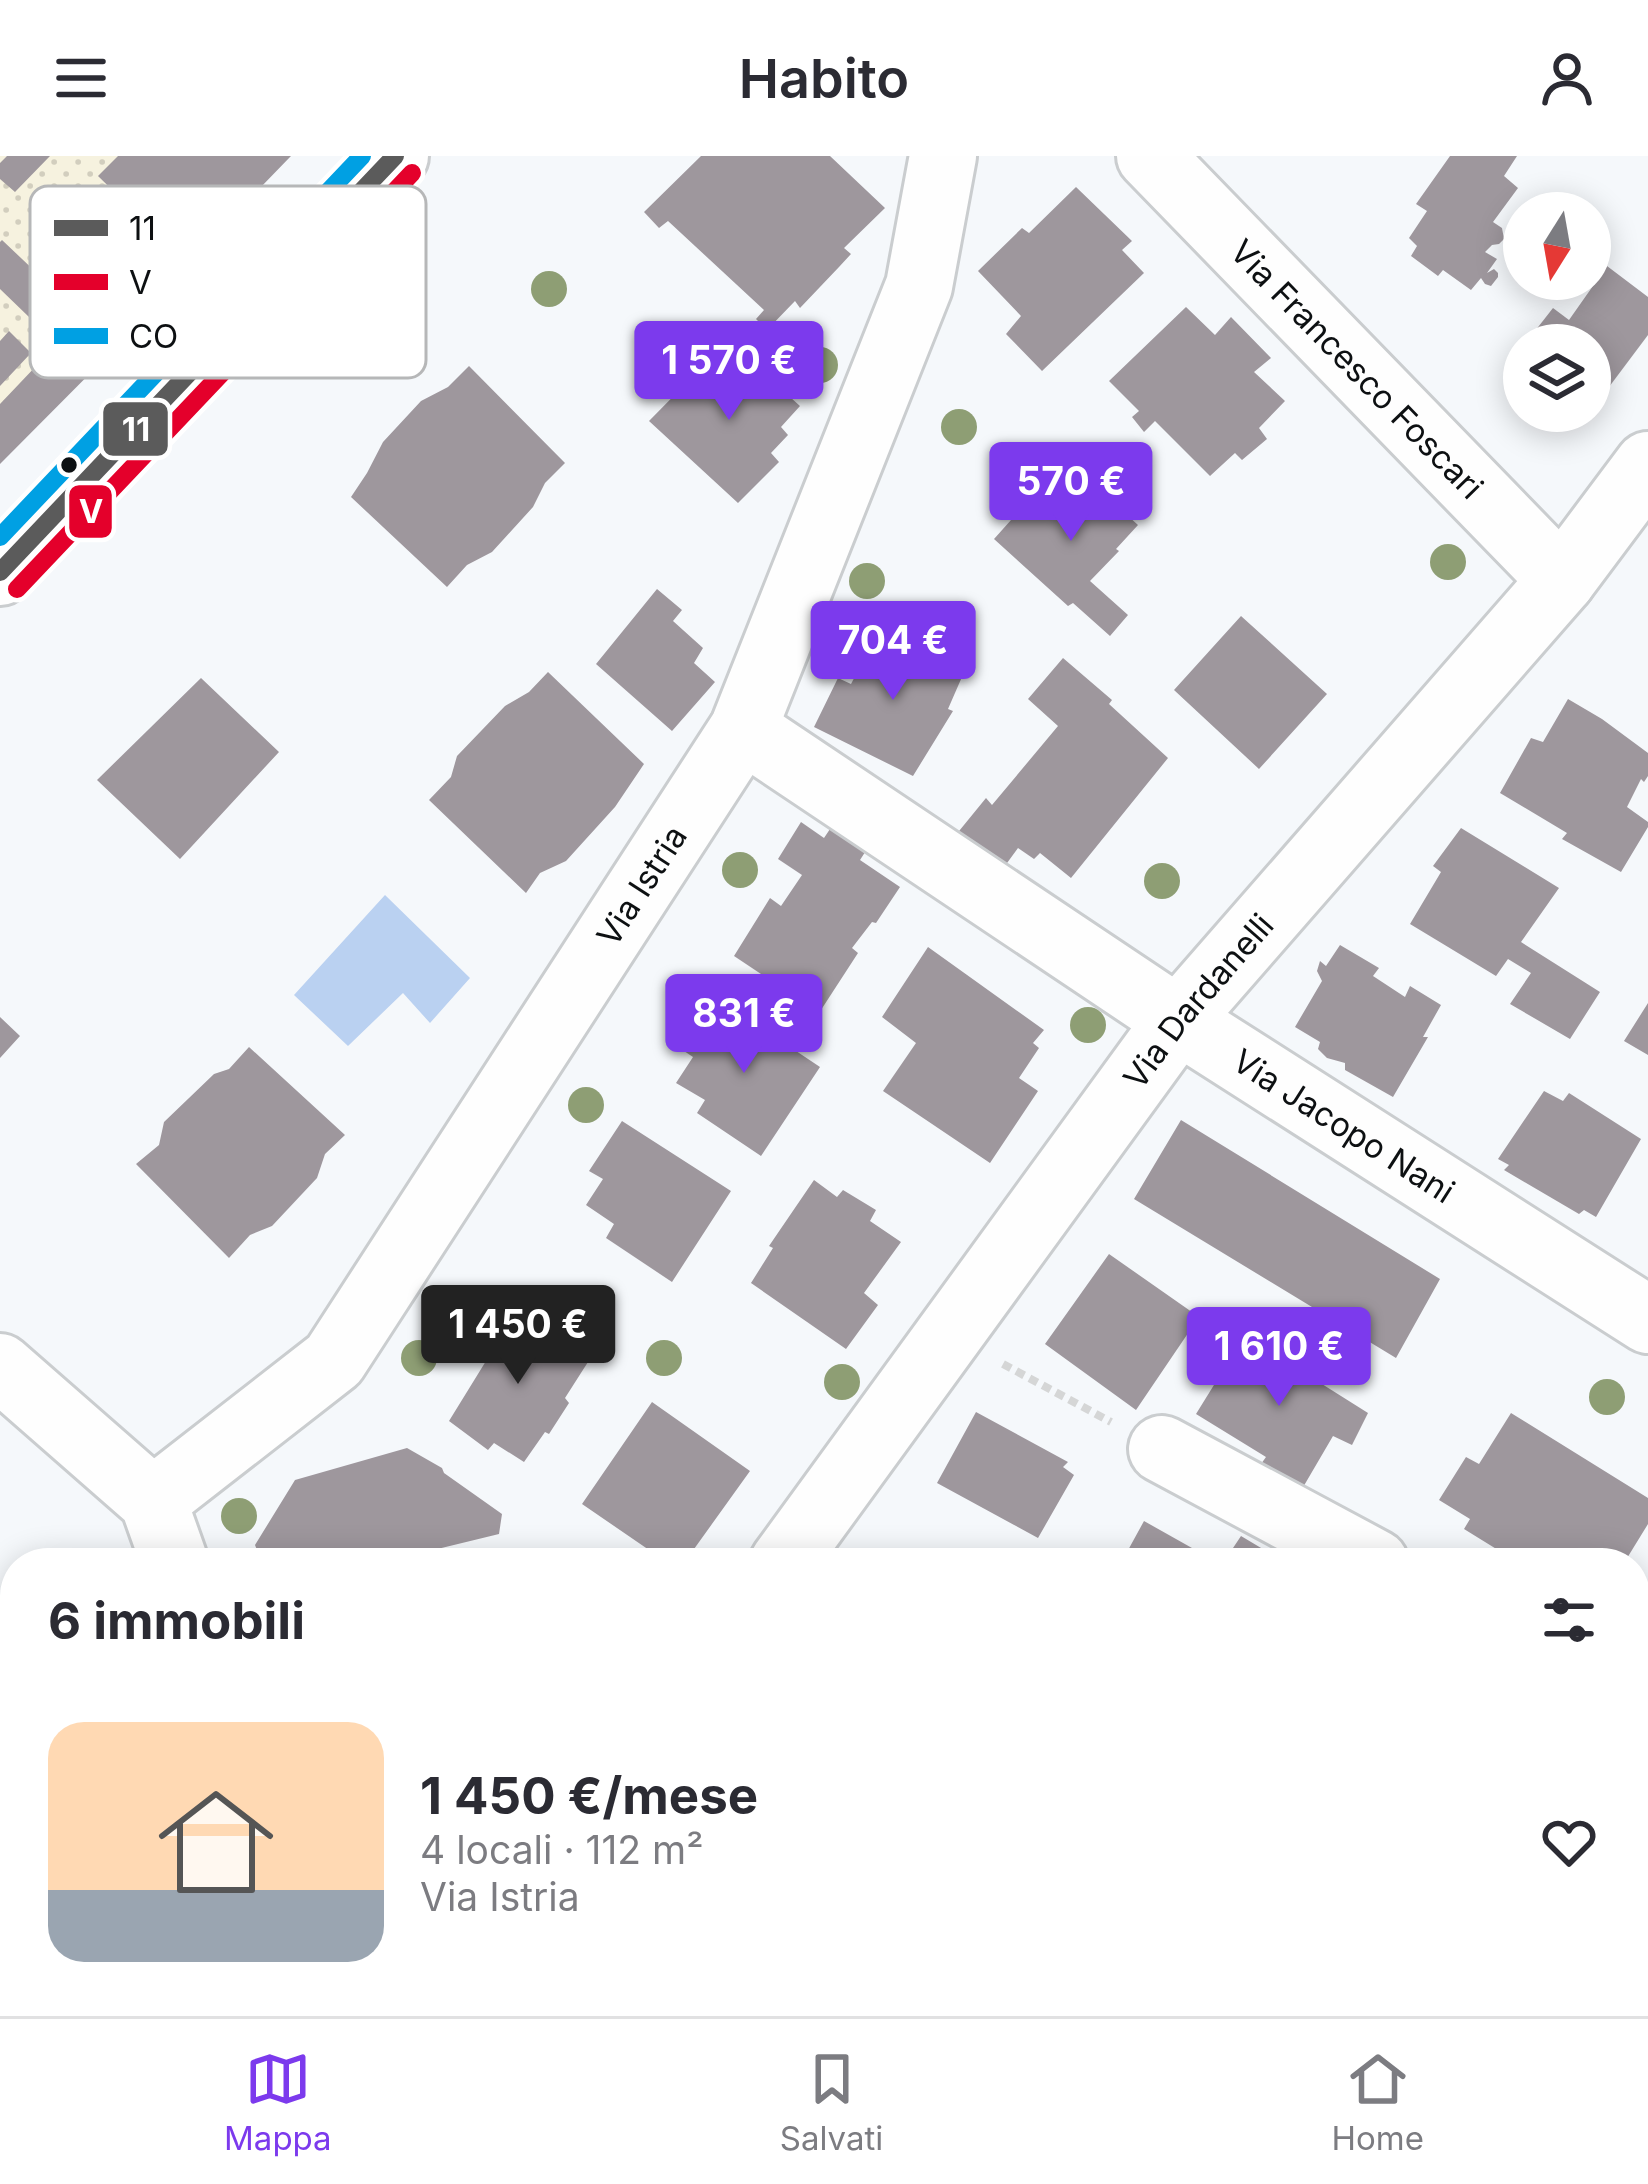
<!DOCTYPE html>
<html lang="it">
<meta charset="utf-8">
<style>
:root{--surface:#fff;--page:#f7f7f7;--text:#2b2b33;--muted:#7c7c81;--line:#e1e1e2;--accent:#7c3aed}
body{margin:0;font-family:Inter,sans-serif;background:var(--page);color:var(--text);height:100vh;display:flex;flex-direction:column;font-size:45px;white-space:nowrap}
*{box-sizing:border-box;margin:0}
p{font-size:39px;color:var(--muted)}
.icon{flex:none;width:66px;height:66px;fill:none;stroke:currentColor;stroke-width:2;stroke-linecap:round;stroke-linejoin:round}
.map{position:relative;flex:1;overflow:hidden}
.drawer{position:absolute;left:0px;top:1392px;width:1650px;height:468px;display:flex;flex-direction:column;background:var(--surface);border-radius:48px 48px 0 0;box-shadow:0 6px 30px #0003}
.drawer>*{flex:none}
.needle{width:78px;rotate:191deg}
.controls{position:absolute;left:1503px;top:36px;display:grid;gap:24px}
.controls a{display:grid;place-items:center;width:108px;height:108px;border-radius:50%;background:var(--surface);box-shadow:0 6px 30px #0003;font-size:60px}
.price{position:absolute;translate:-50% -102px;padding:0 27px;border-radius:12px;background:var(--accent);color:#fff;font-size:39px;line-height:78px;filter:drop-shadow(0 3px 6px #0008)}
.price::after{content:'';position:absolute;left:50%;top:72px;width:36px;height:27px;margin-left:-18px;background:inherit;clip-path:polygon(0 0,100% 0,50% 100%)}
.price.active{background:#222;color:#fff}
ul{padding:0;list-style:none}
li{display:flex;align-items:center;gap:36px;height:300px;padding:0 48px}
li span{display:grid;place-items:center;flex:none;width:336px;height:240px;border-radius:36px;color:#555}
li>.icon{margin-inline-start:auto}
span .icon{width:144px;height:144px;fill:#fffc;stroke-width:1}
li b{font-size:51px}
h2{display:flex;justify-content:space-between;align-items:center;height:144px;padding:0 48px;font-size:51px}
header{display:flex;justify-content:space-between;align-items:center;height:156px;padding:0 48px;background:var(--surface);font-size:54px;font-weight:600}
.dock{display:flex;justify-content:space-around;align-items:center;height:168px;border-top:3px solid var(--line);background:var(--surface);font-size:33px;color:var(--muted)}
.dock a{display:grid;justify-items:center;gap:6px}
.dock .active{color:var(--accent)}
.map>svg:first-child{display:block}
.sand{fill:url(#sand-dots)}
.water{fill:#bad1f1}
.building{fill:#9e979d}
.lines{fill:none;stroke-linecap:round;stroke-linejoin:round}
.minor-casing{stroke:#cacdcf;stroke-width:72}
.path{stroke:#d5d6d6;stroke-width:8;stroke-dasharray:9 6;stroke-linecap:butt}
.minor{stroke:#fefefe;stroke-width:66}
.bus-1-casing{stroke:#fff;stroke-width:27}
.bus-2-casing{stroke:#fff;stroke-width:27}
.bus-3-casing{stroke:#fff;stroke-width:27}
.bus-1{stroke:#5b5b5b;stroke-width:18}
.bus-2{stroke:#e4002b;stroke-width:18}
.bus-3{stroke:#00a0e3;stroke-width:18}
.tree{fill:#8e9e74}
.bus-dot{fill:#0d1012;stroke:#fff;stroke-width:4.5}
.labels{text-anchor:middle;stroke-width:12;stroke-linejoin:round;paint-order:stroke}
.street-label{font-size:33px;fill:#0d1012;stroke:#fff}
.key{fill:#fff;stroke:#b6b7b8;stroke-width:3}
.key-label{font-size:33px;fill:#0d1012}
.line-badge{stroke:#fff;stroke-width:4.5}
.badge-label{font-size:33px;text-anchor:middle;font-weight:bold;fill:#fff}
</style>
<header><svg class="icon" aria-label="menu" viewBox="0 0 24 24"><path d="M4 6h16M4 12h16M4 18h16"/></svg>Habito<svg class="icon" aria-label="person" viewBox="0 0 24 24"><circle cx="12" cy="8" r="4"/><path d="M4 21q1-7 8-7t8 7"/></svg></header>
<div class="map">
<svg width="1648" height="1860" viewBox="0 0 1648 1860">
<defs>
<pattern id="sand-dots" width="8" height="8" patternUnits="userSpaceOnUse" patternTransform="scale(3)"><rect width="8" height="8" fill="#f6f2df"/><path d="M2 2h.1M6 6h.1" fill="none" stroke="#d2cebe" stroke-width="1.8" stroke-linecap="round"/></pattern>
</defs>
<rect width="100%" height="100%" fill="#f5f8fb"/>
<path class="sand" d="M0,0H259L0,271Z"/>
<path class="water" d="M385,739L470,822L430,867L403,837L348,890L294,839Z"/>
<path class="building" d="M7,0H50L15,36L0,23V7Z
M118,0H291L259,33L272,45L238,81L224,67L161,135L167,140L0,308V248L57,188L0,133V86L2,84L99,176L145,128L115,97L142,63L98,20Z
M701,0H830L885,52L844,92L851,98L839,111L800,152L795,145L767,174L756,163L764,154L668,65L659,72L644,56Z
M1450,0H1517L1504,20L1518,32L1493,66L1502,72L1504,83L1499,88L1492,89L1485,96L1497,103L1487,117L1494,113L1498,117V121L1491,130L1485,128L1481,122L1471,134L1443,114L1438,120L1411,100L1417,90L1409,82L1427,55L1416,48Z
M1076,31L1132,85L1122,94L1144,117L1042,215L1006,178L1021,160L978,115L1022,72L1029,77Z
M1607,110L1648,141V179L1582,267L1570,261L1565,271L1542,255H1590V189H1524L1553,152L1569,164Z
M1186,151L1215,179L1231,161L1271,202L1254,216L1285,245L1259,272L1267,283L1242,304L1235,297L1210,320L1155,265L1144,276L1132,261L1139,255L1109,225Z
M9,175L31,197L0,230V185Z
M1524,189V229L1505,214Z
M741,197L800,250L781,271L788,279L771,297L779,306L738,347L649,265L715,198L726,211Z
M469,210L565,307L545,327L533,351L492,396L467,409L447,431L351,341L367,317L383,286L421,245L448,231Z
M1074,311L1138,369L1116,393L1119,395L1090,425L1128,459L1110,480L1073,447L1068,450L994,383L1030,343L1037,348Z
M657,433L682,454L673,465L703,492L694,507L715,526L672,575L596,508Z
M1241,460L1327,538L1259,613L1174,534Z
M880,473L965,514L948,553L953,555L913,620L814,571L838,522L851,528Z
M1063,502L1112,544L1109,548L1168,602L1071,722L1040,697L1034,703L1018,692L999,718L955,680L986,642L992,649L1058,570L1028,543Z
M548,516L644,608L615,651L566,705L540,717L526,737L429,644L451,621L457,600L505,550L529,536Z
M201,522L279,596L180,703L97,624Z
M1568,543L1602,563L1648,597V620L1644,626L1641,623L1627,651L1648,666V671L1621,716L1562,683L1567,677L1500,637L1531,582L1543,586Z
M801,666L824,682L834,667L869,690L860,704L900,731L876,767L872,766L852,792L858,797L819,857L734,800L770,742L781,750L802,719L778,703Z
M1461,672L1559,732L1521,786L1600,836L1570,883L1510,848L1531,817L1508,803L1496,820L1410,768L1441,716L1433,710Z
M1340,789L1379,812L1373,820L1405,841L1410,830L1441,849L1423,881H1428L1393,941L1345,914V907L1327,902L1318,893L1320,886L1295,871L1322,825L1317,815L1320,805L1326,810Z
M928,791L1044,874L1033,887L1039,892L1019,922L1038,935L990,1007L883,935L916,887L882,861Z
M715,841L820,911L761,1000L697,957L705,944L676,927L693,901L681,893Z
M1648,847V899L1624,885Z
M0,861L20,880L0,902Z
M249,891L345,979L325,998L317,1022L272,1070L250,1079L229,1102L136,1008L159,989L164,966L214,918L229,913Z
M1544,935L1563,945L1569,937L1641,983L1596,1061L1584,1054L1579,1058L1504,1014L1509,1009L1498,1003Z
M1181,964L1440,1123L1396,1202L1134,1043Z
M622,965L731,1035L672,1126L606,1082L614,1068L586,1049L603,1023L589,1015Z
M814,1024L837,1041L843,1034L876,1054L870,1065L901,1086L864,1137L878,1149L846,1193L751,1127L773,1092L769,1090Z
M1109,1098L1199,1161L1136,1254L1045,1188Z
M513,1156L588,1206L565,1242L569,1247L549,1278L545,1276L524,1306L494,1287L488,1294L449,1265L486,1205L482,1203L484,1199L479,1185L492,1162H508Z
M1248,1174L1318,1215L1314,1223L1368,1257L1352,1289L1333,1280L1302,1333L1261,1308L1266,1301L1196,1258Z
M652,1246L750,1315L684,1407H668L582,1348Z
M976,1256L1068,1306L1063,1311L1074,1319L1038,1382L937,1327Z
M1511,1257L1648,1342V1368L1624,1407H1539L1532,1403L1529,1407H1519L1464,1373L1470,1363L1439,1344L1466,1301L1479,1308Z
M407,1292L442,1312L444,1317L502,1358L499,1378L380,1407H262L255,1389L295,1324Z
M1144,1365L1208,1401L1212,1394L1227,1401L1241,1380L1286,1407H1121Z
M1640,1582L1648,1586V1739L1635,1733V1592Z
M1635,1781L1648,1787V1860H1593L1561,1845H1635Z
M305,1845H418L407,1860H304Z
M562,1845H698L730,1860H553Z
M850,1845H934L926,1860H874Z
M998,1845H1087L1079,1860H990Z
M1152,1845H1168L1195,1860H1143Z"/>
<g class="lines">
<defs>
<g id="minor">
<path id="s1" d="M1150,0L1562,424"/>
<path d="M0,416L395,0"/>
<path id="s2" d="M743,573L1178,864L1648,1164"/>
<path d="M0,1211L153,1345L175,1407"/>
<path d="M1162,1293L1375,1407"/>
<path id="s3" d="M153,1345L334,1204L743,573L919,130L943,0"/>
<path id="s4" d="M783,1407L1178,864L1562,424L1648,309"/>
<path d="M1421,1845L1449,1860"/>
<path d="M261,1860V1845"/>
<path d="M431,1860L443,1845"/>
</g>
</defs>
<use href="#minor" class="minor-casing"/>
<path class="path" d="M1003,1208L1111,1266"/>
<use href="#minor" class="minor"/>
<defs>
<path id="bus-1" d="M0,416L395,0"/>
<path id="bus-2" d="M17,433L412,17"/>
<path id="bus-3" d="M0,381L362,0"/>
</defs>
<use href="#bus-1" class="bus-1-casing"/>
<use href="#bus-2" class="bus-2-casing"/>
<use href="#bus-3" class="bus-3-casing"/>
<use href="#bus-1" class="bus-1"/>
<use href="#bus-2" class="bus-2"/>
<use href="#bus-3" class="bus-3"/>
</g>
<g class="tree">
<circle cx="549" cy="133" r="18"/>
<circle cx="820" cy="209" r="18"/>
<circle cx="959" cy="271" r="18"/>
<circle cx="1448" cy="406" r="18"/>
<circle cx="867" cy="425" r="18"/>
<circle cx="740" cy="714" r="18"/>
<circle cx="1162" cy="725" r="18"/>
<circle cx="1088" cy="869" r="18"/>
<circle cx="586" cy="949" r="18"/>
<circle cx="419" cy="1202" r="18"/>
<circle cx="664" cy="1202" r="18"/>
<circle cx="842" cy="1226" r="18"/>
<circle cx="1607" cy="1241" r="18"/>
<circle cx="239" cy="1360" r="18"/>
</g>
<circle class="bus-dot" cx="69" cy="309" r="10"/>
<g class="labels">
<g class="street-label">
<text dy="12" stroke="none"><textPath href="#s1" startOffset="297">Via Francesco Foscari</textPath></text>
<text dy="12" stroke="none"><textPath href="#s3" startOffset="795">Via Istria</textPath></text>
<text dy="12" stroke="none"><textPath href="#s4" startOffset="699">Via Dardanelli</textPath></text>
<text dy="12" stroke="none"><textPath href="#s2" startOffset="720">Via Jacopo Nani</textPath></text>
</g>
</g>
<rect x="30" y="30" width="396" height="192" rx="18" class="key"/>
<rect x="54" y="64" width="54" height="16" fill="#5b5b5b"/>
<rect x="54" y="118" width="54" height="16" fill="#e4002b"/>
<rect x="54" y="172" width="54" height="16" fill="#00a0e3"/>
<g class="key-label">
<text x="129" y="84">11</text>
<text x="129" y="138">V</text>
<text x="129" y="192">CO</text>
</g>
<g class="line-badge">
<rect x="101" y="244" width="69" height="58" rx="12" fill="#5b5b5b"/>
<rect x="67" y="327" width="47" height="57" rx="12" fill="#e4002b"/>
</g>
<g class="badge-label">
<text x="136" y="285">11</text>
<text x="91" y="367">V</text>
</g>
</svg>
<div class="controls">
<a><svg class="needle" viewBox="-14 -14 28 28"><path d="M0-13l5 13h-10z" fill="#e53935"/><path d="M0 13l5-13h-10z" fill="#7c7c81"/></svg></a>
<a><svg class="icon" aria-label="layers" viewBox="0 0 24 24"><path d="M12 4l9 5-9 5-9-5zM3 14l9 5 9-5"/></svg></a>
</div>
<b class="price" style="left:729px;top:267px">1 570 €</b>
<b class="price" style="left:1071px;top:388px">570 €</b>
<b class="price" style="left:893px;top:547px">704 €</b>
<b class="price" style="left:744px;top:920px">831 €</b>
<b class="price active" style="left:518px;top:1231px">1 450 €</b>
<b class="price" style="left:1279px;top:1253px">1 610 €</b>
<section class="drawer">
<h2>6 immobili<svg class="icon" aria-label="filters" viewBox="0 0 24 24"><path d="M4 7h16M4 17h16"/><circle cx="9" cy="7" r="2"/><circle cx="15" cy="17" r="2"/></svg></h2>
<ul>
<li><span style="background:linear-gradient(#ffd9b3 70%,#9aa5b1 0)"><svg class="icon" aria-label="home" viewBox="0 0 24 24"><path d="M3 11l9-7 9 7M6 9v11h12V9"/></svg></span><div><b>1 450 €/mese</b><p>4 locali · 112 m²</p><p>Via Istria</p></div><svg class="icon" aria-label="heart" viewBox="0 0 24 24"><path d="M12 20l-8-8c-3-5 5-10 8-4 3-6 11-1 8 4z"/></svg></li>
</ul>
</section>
</div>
<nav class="dock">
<a class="active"><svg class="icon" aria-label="map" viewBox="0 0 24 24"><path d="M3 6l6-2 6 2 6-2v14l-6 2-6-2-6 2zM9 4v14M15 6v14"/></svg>Mappa</a>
<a><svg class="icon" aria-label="saved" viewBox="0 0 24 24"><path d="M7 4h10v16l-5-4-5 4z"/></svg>Salvati</a>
<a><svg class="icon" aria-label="home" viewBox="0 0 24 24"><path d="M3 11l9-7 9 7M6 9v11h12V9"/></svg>Home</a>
</nav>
